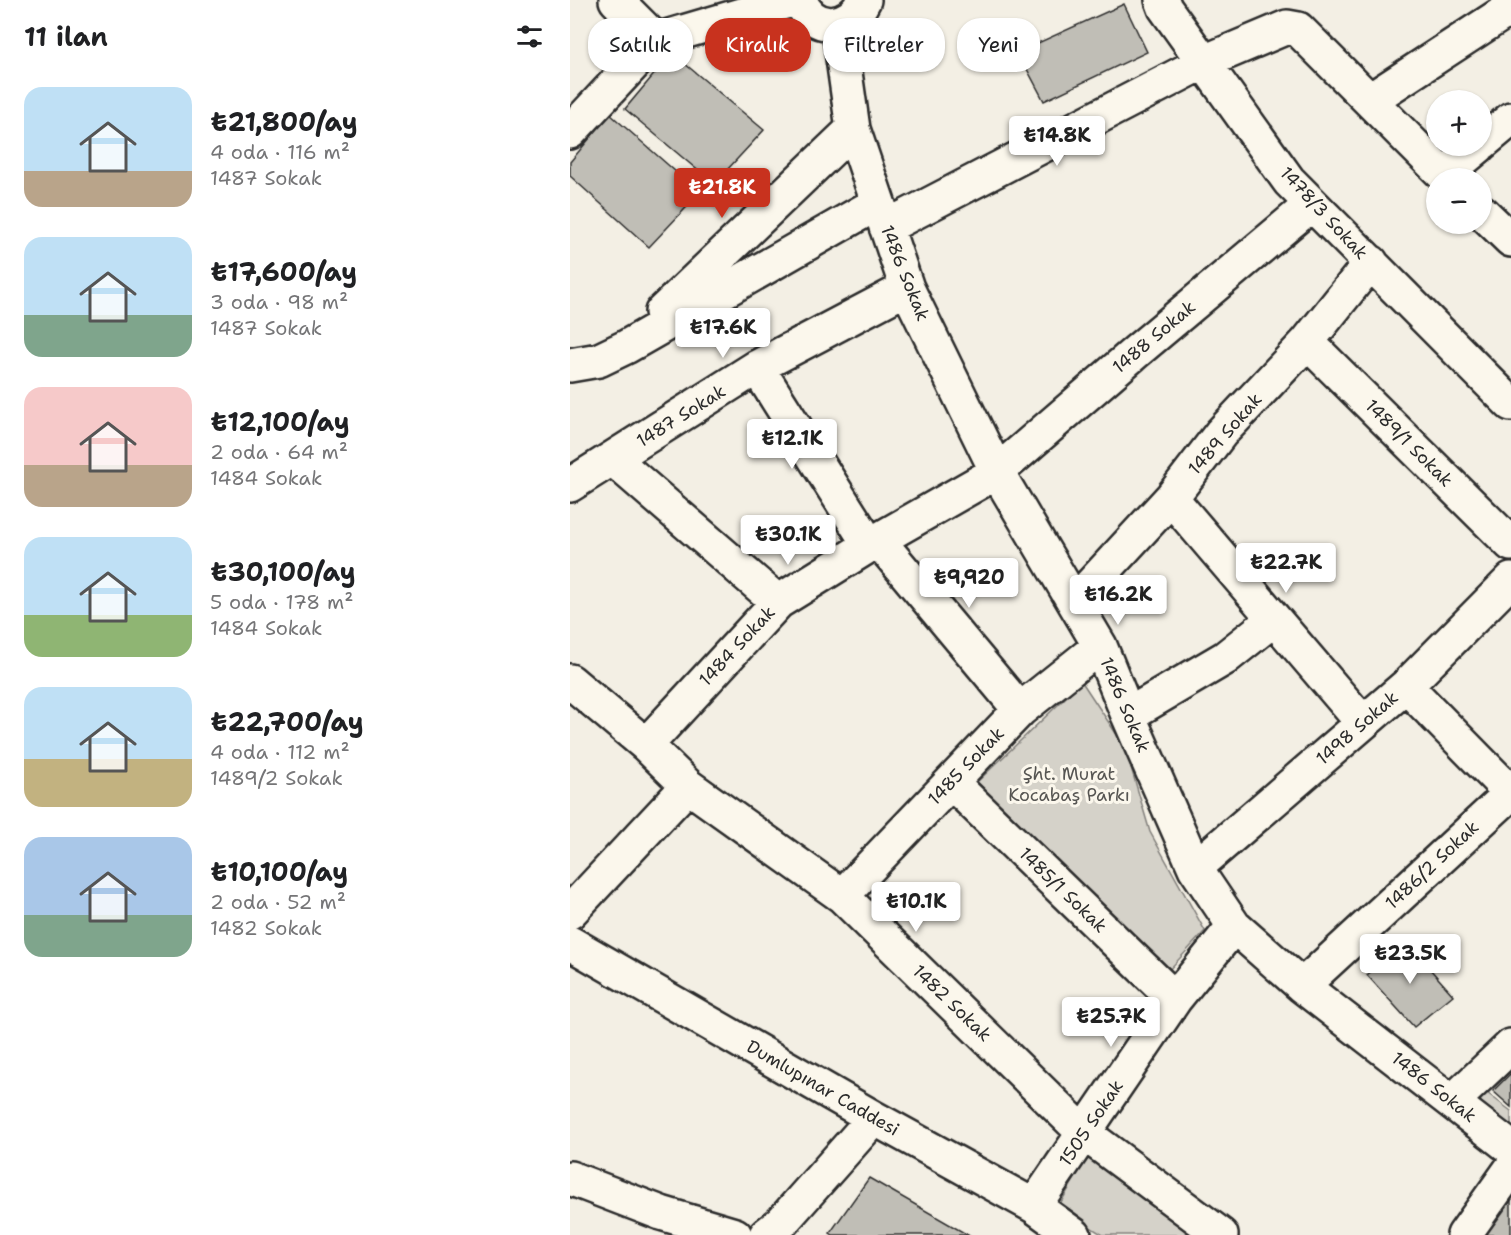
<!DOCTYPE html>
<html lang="tr">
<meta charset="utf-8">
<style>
:root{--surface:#fff;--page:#f2f2f2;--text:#202124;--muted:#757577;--accent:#c8321e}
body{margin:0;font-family:"Shantell Sans",sans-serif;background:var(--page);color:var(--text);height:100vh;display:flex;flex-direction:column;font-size:22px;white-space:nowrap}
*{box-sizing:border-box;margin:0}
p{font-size:20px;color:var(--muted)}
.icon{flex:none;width:33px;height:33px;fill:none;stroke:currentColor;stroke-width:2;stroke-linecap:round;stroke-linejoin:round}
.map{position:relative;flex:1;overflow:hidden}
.side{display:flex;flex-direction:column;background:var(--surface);width:570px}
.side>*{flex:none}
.top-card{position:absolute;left:18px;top:18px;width:570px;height:54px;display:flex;gap:12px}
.fabs{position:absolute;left:856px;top:90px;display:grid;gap:12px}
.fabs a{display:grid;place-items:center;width:66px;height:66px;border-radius:50%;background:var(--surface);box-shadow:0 2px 4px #0004;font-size:30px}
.price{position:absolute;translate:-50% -51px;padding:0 14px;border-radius:6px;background:#fff;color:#222;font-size:20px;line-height:39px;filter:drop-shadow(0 2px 3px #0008)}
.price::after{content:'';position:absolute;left:50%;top:36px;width:18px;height:14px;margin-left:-9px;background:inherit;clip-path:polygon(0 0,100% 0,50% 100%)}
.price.current{background:var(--accent);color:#fff}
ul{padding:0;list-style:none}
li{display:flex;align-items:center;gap:18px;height:150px;padding:0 24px}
li span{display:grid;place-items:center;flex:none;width:168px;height:120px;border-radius:18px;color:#555}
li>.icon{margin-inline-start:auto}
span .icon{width:72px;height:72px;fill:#fffc;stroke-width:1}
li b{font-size:26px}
h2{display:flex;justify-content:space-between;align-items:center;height:72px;padding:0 24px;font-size:26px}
.chip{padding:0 21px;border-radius:24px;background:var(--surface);box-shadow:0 2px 4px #0004;font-size:21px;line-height:54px}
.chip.current{background:var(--accent);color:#fff}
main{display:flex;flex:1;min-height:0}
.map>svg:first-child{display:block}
.green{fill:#d5d2c9;stroke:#807e7a;stroke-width:1.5}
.building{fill:#c0beb6;stroke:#2b2b2b;stroke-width:1.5}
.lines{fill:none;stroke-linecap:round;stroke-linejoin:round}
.minor-casing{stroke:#2b2b2b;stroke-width:38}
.minor{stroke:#fbf7ec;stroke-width:33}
.labels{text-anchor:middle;stroke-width:6;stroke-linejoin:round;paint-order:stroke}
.street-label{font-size:18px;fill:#2b2b2b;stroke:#fbf7ec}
.park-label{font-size:18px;fill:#565552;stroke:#fbf7ec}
</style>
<main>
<section class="side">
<h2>11 ilan<svg class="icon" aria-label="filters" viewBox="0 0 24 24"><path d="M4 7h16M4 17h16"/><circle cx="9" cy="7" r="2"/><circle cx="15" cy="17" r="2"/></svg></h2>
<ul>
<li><span style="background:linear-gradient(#bfe0f5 70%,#b9a48a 0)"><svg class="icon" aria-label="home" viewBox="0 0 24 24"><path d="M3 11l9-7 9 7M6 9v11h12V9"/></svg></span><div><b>₺21,800/ay</b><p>4 oda · 116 m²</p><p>1487 Sokak</p></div></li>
<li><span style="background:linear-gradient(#bfe0f5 65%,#7fa58c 0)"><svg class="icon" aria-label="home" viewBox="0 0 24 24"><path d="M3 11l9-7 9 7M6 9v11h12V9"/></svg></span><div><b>₺17,600/ay</b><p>3 oda · 98 m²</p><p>1487 Sokak</p></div></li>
<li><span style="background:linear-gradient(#f6c9c9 65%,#b9a48a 0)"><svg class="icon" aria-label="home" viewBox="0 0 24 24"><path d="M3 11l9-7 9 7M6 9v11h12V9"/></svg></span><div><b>₺12,100/ay</b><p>2 oda · 64 m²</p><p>1484 Sokak</p></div></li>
<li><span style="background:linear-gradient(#bfe0f5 65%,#8fb573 0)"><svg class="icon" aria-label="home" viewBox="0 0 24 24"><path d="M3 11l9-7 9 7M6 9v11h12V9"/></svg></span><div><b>₺30,100/ay</b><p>5 oda · 178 m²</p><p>1484 Sokak</p></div></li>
<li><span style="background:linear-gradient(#bfe0f5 60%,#c2b280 0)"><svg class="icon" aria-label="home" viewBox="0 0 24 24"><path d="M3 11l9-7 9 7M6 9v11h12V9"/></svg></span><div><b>₺22,700/ay</b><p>4 oda · 112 m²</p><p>1489/2 Sokak</p></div></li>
<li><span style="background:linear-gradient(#a9c7e8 65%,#7fa58c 0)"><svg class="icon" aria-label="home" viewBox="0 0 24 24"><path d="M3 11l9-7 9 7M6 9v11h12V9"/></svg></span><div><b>₺10,100/ay</b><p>2 oda · 52 m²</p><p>1482 Sokak</p></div></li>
</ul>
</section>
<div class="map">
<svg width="941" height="1235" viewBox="0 0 941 1235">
<rect width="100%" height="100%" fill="#f3efe4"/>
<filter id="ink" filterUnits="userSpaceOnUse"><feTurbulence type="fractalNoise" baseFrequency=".0167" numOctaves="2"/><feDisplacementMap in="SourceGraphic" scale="12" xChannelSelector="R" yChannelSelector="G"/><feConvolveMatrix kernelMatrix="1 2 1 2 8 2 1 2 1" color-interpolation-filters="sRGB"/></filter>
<g filter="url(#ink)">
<path class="green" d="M512,682L555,747L580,832L635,931L599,970L407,782Z
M917,1093L941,1111V1127L909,1102Z
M521,1151L632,1235H533L488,1207Z"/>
<path class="building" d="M554,4L577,52L474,101L448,52Z
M102,53L194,130L144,184L55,109Z
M40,114L130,193L79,247L0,176V162Z
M836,942L883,995L844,1027L797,975Z
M941,1073V1107L923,1091Z
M299,1178L398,1235H263L260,1233Z
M941,1197V1235H911Z"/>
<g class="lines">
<defs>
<path id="minor" d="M46,0L86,40
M230,0C243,33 280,30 294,0
M592,0L595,8L719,181L941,404
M268,23L283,129L337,288L427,472L530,646L558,715L625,868L664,926L732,986L941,1148
M800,100L941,8
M0,132L86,40L222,0
M912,143L941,119
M874,175L909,146
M912,212L941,240
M316,227L634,62L717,27L728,29L877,178
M92,312L283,129
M737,342L941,544
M0,365L29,360L56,347L308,203
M187,367L300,546
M43,459L208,602
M0,485L187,367L337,288
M601,498L793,723
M308,540L450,710
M505,602L601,498L651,433L737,342L801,262
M0,681L76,745L118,786L272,896L514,1133L651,1235
M836,686L941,793
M558,715L655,658L704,619
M76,745L208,602L308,540L427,472L567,351L742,204
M381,782L605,999
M625,868L836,686L941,580
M272,896L450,710L530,646
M0,912L118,786
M0,943L304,1118L464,1206L504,1235
M732,986L941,793
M883,1101L941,1046
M0,1178L91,1213L165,1235
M464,1206L605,999L664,926
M196,1235L211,1223L304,1118
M894,1235L941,1169"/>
</defs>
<use href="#minor" class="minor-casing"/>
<use href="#minor" class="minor"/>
</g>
</g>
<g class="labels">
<g class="street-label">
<text transform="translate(754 213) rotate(47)" y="6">1478/3 Sokak</text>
<text transform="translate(335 273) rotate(68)" y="6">1486 Sokak</text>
<text transform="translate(584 337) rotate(-40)" y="6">1488 Sokak</text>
<text transform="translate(111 416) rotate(-32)" y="6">1487 Sokak</text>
<text transform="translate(655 434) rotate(-49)" y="6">1489 Sokak</text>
<text transform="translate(839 443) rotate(45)" y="6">1489/1 Sokak</text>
<text transform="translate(167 646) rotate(-47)" y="6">1484 Sokak</text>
<text transform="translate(555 705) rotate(67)" y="6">1486 Sokak</text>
<text transform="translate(787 728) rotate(-41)" y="6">1498 Sokak</text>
<text transform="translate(396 766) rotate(-46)" y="6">1485 Sokak</text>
<text transform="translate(862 865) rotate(-43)" y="6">1486/2 Sokak</text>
<text transform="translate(493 890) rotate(44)" y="6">1485/1 Sokak</text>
<text transform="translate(382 1003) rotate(44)" y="6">1482 Sokak</text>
<text transform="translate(864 1087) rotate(38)" y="6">1486 Sokak</text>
<text transform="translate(253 1088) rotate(30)" y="6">Dumlupınar Caddesi</text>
<text transform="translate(521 1123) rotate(-56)" y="6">1505 Sokak</text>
</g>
<g class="park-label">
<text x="499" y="780">Şht. Murat<tspan x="499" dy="21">Kocabaş Parkı</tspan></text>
</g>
</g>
</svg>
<div class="fabs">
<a>+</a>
<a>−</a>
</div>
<b class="price" style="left:487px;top:167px">₺14.8K</b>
<b class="price current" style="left:152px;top:219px">₺21.8K</b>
<b class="price" style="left:153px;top:359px">₺17.6K</b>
<b class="price" style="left:222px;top:470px">₺12.1K</b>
<b class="price" style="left:218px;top:566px">₺30.1K</b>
<b class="price" style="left:716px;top:594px">₺22.7K</b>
<b class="price" style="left:399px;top:609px">₺9,920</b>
<b class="price" style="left:548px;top:626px">₺16.2K</b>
<b class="price" style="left:346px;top:933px">₺10.1K</b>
<b class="price" style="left:840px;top:985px">₺23.5K</b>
<b class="price" style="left:541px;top:1048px">₺25.7K</b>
<div class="top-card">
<a class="chip">Satılık</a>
<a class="chip current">Kiralık</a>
<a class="chip">Filtreler</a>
<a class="chip">Yeni</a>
</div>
</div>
</main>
